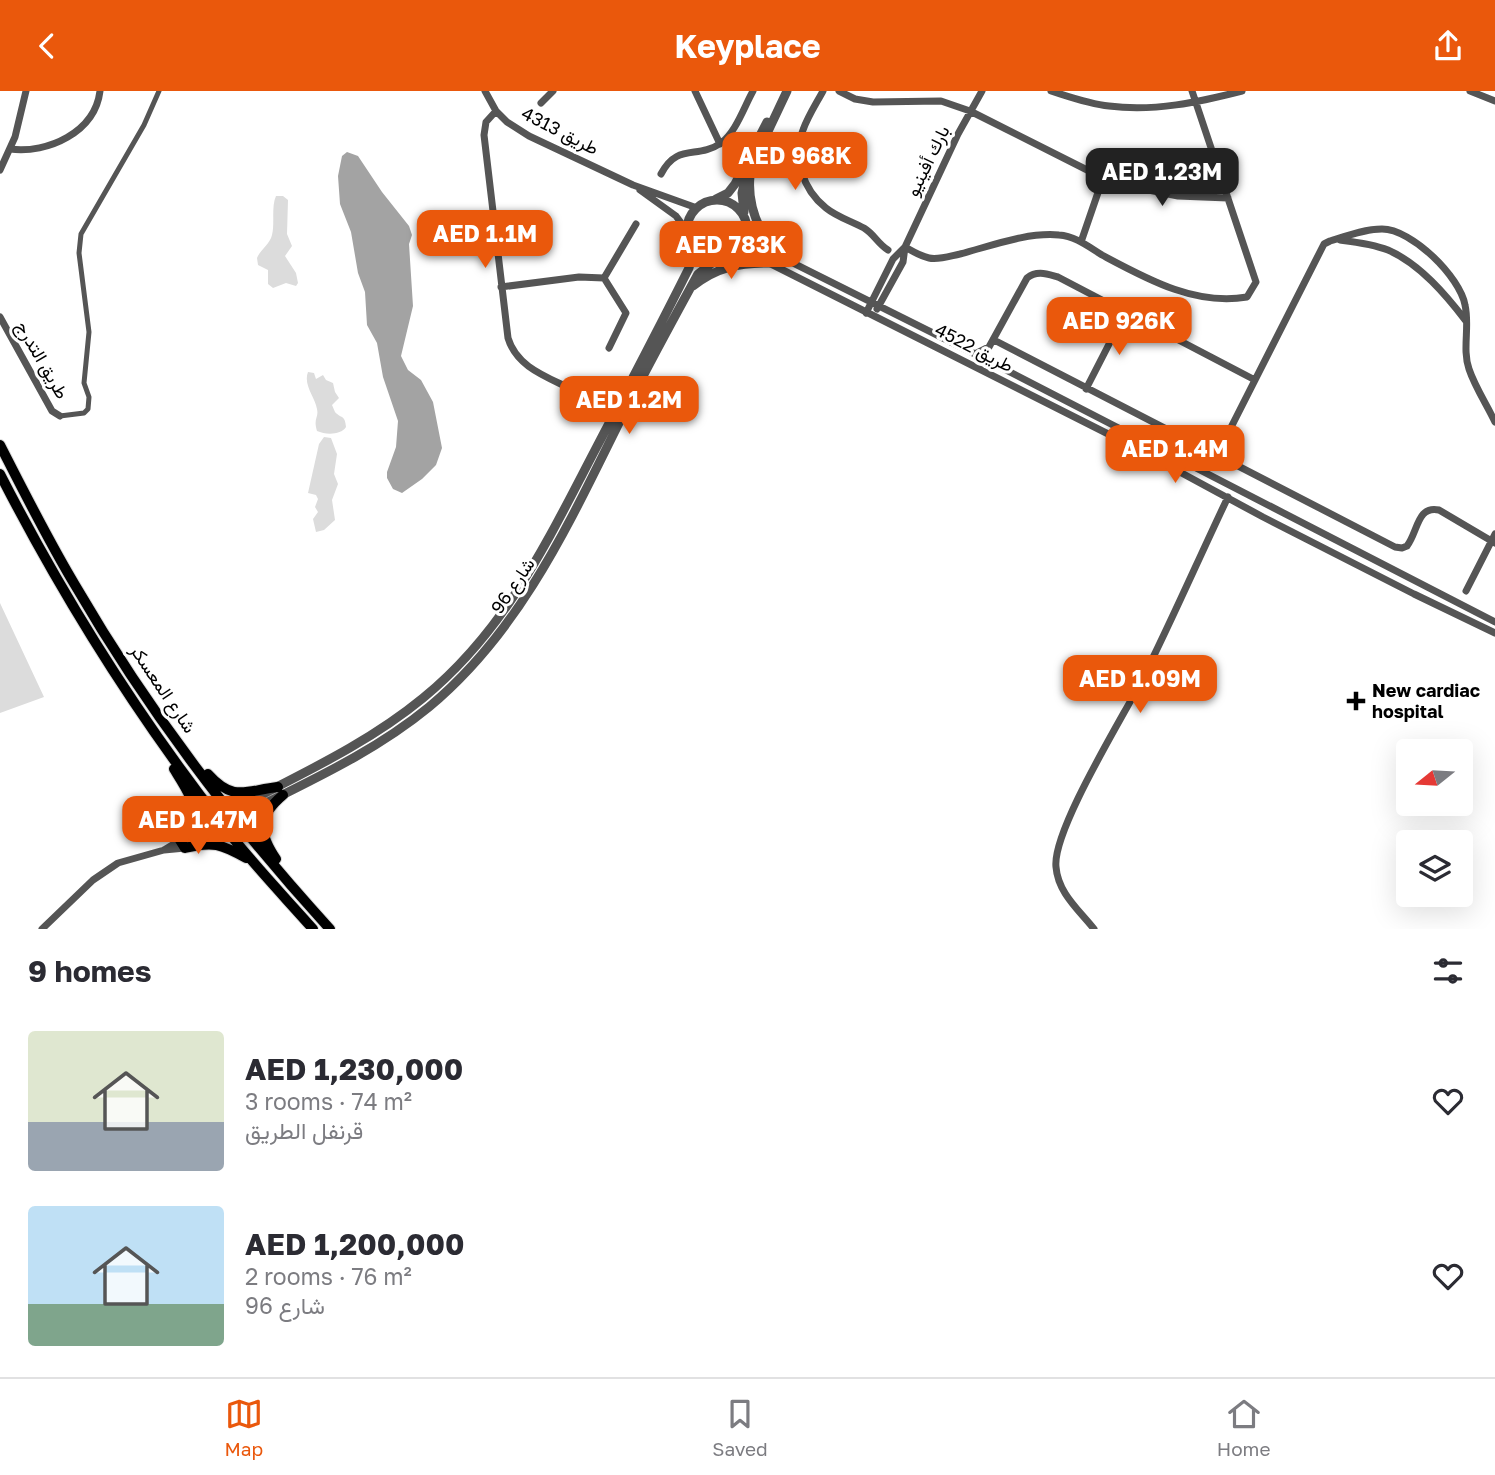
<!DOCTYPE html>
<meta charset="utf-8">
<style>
:root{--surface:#fff;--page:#f7f7f7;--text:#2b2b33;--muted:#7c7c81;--line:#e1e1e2;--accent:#ea580c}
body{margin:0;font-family:"Golos Text",Vazirmatn,sans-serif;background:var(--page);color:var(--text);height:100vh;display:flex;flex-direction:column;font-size:26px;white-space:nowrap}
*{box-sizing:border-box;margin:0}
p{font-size:23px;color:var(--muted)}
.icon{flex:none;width:38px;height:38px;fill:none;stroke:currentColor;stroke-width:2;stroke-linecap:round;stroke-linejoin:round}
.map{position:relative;height:838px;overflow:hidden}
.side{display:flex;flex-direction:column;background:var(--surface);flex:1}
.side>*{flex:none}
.needle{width:46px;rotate:252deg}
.tools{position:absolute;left:1396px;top:648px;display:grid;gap:14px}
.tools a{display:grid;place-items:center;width:77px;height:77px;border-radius:7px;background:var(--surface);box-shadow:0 7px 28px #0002;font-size:35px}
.price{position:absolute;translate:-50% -60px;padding:0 16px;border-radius:14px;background:var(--accent);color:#fff;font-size:23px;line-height:46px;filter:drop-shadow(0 2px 4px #0008)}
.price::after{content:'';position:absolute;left:50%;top:42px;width:21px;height:16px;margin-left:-10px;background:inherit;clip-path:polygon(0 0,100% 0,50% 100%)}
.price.current{background:#222;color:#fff}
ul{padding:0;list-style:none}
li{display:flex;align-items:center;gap:21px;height:175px;padding:0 28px}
li span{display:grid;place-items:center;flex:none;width:196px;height:140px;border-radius:7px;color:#555}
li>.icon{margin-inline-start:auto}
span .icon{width:84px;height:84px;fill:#fffc;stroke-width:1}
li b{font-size:30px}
h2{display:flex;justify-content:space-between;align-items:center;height:84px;padding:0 28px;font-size:30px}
header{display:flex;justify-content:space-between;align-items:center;height:91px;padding:0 28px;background:var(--accent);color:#fff;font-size:32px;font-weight:700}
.tab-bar{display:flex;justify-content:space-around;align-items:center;height:98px;border-top:2px solid var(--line);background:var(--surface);font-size:19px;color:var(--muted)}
.tab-bar a{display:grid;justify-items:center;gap:4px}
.tab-bar .current{color:var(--accent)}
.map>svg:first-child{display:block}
.green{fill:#dcdcdc}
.water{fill:#a3a3a3}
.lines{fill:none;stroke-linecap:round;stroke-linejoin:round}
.primary-casing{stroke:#dbdbdb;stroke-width:12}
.pedestrian{stroke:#555;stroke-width:5}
.minor{stroke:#555;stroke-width:7}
.tertiary{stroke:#555;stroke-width:9}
.primary{stroke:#000;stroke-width:10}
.poi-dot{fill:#000;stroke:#fff;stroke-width:2.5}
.labels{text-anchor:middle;stroke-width:6;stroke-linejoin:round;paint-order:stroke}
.street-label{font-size:18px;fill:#000;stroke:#fff}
.poi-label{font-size:18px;font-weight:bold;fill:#000;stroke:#fff;text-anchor:start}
</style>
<header><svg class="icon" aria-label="back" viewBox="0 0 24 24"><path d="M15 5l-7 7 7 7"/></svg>Keyplace<svg class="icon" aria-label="share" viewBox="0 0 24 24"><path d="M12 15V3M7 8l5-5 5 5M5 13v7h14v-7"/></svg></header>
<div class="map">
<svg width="1495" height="838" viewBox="0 0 1495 838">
<rect width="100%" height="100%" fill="#fff"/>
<path class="green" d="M276,105H283L288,109L287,143L292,155L285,165L296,182L298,192L296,195L286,192L273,197L268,193V179L258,174L257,167C260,159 270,153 272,144C275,132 271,116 276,105Z
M308,281L314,282L316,288L323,284L326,289L333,292L335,301L339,307L332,314C333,316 334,319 335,321C341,328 345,323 346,336C341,344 326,344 317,340C313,327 319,327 317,318C315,306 303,294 308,281Z
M324,346L331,347L337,363L334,383L338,393L332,409L335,429L324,439L316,441L313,428L318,421L315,416L318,408L316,404L308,402L319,353Z
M0,512L44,606L0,622Z"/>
<path class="water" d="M347,61L358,65L382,101L409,135L412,144L409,153L413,215L401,265L408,279L421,289L433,311L442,357L436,374L422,388L402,402L393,398L387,387V381L396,356L398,330L383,286L377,252L367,234L365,201L358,182L351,141L340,113L338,85L342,65Z"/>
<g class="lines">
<defs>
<path id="primary" d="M0,354C24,401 48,449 75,494C147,618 234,733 330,838
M0,383C63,506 137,624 222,733C250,770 282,803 313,838
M174,678C182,691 199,715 194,731C193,738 185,744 180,749L185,757C213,750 221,753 246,767
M208,683C234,712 247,699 278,696
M276,768C258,741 257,726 283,704"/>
</defs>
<use href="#primary" class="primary-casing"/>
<path class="pedestrian" d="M60,325L84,322L88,318L89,306L84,292L89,241L79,162L81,143L144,34L159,0"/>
<path class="minor" d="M485,0L496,20L507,31L529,45L633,94L697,117
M695,0L720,53
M823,0C816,13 808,25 803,39C792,66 803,99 826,117C837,126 851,130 864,137C874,143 878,153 888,159
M839,0L855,8L873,11L941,10L970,20L1103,87L1129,95L1178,105L1228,107
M1051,0C1070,6 1089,13 1109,15C1154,21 1199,11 1242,0
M1470,0L1495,10
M541,12L553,0
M496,20L486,31L484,44L508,247C517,278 551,287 577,301
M10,58C48,63 95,41 100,0
M0,79L15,46L26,0
M661,83C678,51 697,69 721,52C736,41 744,16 753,0
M640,99L676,125L687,140
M748,137L756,150L767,159L975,263L1495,531
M1340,149C1356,151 1373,153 1388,159C1420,173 1446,204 1466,230
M1081,151L1103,87
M905,156C912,160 920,165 929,167C939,169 950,165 960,163C991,155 1027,141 1059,144C1075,145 1089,156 1102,164C1147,188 1195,215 1247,206L1256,191L1192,0
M735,163L751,164L769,172L1128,353L1263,426L1414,503L1495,542
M604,187L636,133
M501,196L579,186L604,187L626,222L609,257
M877,218L903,171L905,156
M866,222L893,168L905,156L958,43L982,0
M0,226L52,320L60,325
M994,249L1395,456L1402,457L1407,455C1418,441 1417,414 1439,419L1495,452
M975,263L989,256L1027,187C1037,179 1047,183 1058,186L1255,289
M1086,298L1126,220
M1217,364L1324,153L1330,150C1346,145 1365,138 1382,138C1412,138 1460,186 1465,214C1470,235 1462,258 1469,278C1475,296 1487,314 1495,331
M1466,500L1495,443
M164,759L185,757L223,734
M42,838L93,789L118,772L164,759L217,727
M1094,838C1079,819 1058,802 1056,776C1052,740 1123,626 1142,589C1172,529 1199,467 1228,406"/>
<path class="tertiary" d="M750,85C747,115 759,141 777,164
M716,108L728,102L735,93L767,31
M687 139a30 30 0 1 1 60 0a30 30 0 1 1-60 0Z
M744,121L742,102L745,89L787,0
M693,195C717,176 739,172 769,172
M217,727C287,689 361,658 423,607C505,540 546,453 594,361C626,300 658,239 689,177L693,159
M223,734C293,697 367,667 429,616C518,542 566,439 616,338C642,285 670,234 698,183L716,169"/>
<use href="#primary" class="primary"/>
</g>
<path class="poi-dot" d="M1352.5 599.5h7v7h7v7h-7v7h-7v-7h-7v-7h7z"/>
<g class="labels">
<g class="street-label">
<text transform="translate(560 40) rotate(27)" y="6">طريق 4313</text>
<text transform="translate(928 70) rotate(-64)" y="6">بارك أفينيو</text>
<text transform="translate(974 257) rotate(27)" y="6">طريق 4522</text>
<text transform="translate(42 269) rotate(60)" y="6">طريق التدرج</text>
<text transform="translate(513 495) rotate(-56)" y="6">شارع 96</text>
<text transform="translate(163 598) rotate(56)" y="6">شارع المعسكر</text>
</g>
<g class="poi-label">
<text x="1372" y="606">New cardiac<tspan x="1372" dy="21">hospital</tspan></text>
</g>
</g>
</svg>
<div class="tools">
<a><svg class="needle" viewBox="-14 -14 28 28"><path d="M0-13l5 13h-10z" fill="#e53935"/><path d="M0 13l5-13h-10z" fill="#7c7c81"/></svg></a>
<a><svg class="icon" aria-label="layers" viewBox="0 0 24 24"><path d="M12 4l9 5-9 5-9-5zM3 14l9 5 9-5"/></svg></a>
</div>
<b class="price" style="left:795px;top:101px">AED 968K</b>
<b class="price current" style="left:1162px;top:117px">AED 1.23M</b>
<b class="price" style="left:485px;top:179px">AED 1.1M</b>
<b class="price" style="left:731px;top:190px">AED 783K</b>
<b class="price" style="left:1119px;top:266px">AED 926K</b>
<b class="price" style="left:629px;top:345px">AED 1.2M</b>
<b class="price" style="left:1175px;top:394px">AED 1.4M</b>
<b class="price" style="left:1140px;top:624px">AED 1.09M</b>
<b class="price" style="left:198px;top:765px">AED 1.47M</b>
</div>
<section class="side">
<h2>9 homes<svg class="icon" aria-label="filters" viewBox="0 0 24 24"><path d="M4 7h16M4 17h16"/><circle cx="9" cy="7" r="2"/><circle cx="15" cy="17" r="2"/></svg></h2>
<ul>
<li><span style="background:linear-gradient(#dfe7d0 65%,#9aa5b1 0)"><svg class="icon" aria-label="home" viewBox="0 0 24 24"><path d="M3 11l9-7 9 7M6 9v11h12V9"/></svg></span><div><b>AED 1,230,000</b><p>3 rooms · 74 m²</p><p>قرنفل الطريق</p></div><svg class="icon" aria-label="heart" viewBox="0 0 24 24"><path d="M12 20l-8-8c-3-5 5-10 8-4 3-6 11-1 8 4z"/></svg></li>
<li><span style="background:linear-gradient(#bfe0f5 70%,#7fa58c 0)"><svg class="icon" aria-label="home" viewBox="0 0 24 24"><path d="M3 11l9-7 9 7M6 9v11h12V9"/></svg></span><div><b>AED 1,200,000</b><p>2 rooms · 76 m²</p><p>شارع 96</p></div><svg class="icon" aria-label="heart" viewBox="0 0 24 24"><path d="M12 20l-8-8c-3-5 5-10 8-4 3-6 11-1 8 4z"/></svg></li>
</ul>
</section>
<nav class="tab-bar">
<a class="current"><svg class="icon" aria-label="map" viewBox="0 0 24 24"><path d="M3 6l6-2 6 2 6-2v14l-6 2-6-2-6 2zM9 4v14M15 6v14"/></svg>Map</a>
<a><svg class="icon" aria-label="saved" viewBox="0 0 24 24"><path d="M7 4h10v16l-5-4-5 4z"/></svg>Saved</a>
<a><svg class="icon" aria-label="home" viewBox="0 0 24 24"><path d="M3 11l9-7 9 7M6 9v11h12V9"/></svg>Home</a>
</nav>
